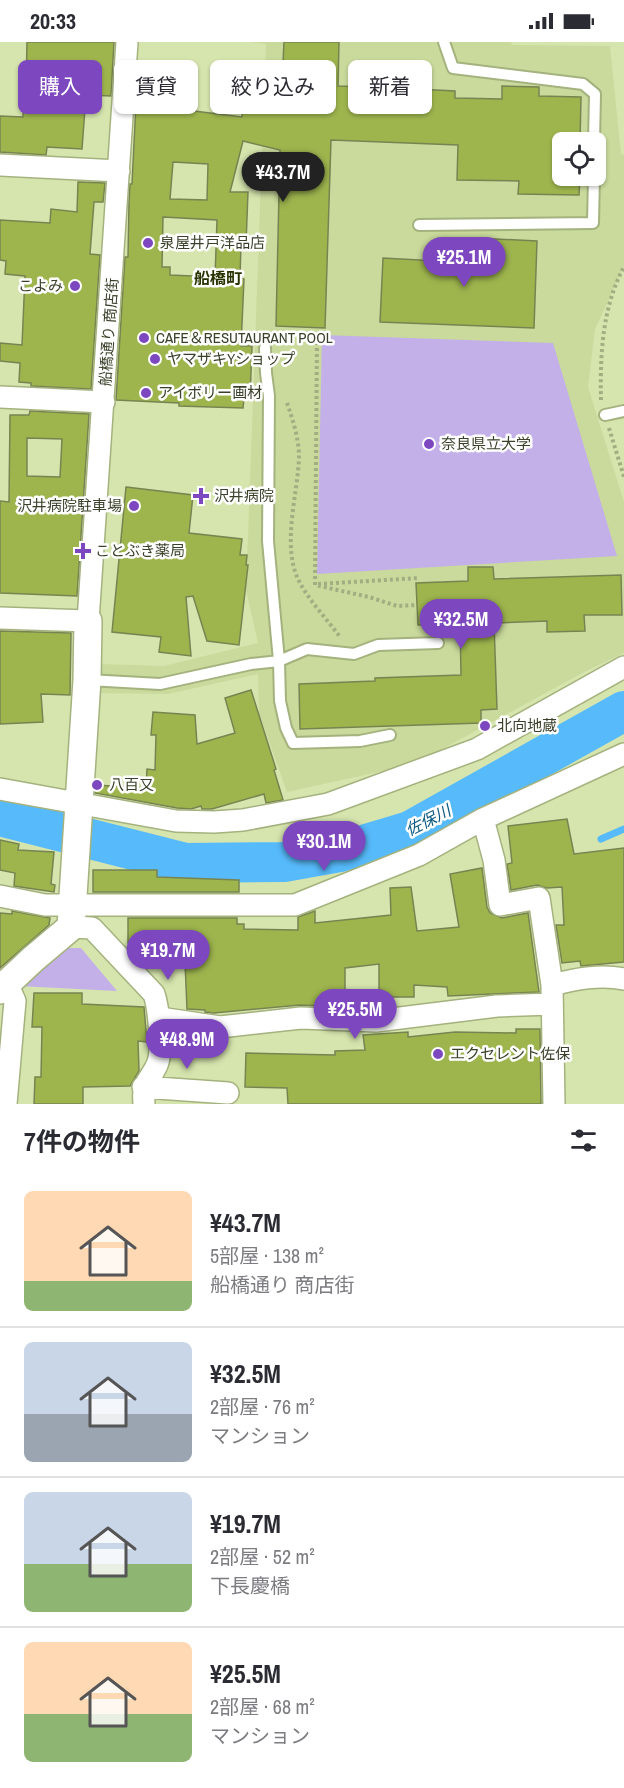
<!DOCTYPE html>
<html lang="ja">
<meta charset="utf-8">
<style>
:root{--surface:#fff;--page:#f7f7f7;--text:#2b2b33;--muted:#7c7c81;--line:#e1e1e2;--accent:#7c47bf}
body{margin:0;font-family:"Archivo Narrow","Noto Sans JP",sans-serif;background:var(--page);color:var(--text);height:100vh;display:flex;flex-direction:column;font-size:22px;white-space:nowrap}
*{box-sizing:border-box;margin:0}
p{font-size:20px;color:var(--muted)}
.icon{flex:none;width:33px;height:33px;fill:none;stroke:currentColor;stroke-width:2;stroke-linecap:round;stroke-linejoin:round}
.map{position:relative;height:1062px;overflow:hidden}
.sheet{display:flex;flex-direction:column;background:var(--surface);flex:1}
.sheet>*{flex:none}
.top-card{position:absolute;left:18px;top:18px;width:588px;height:54px;display:flex;gap:12px}
.controls{position:absolute;left:552px;top:90px;display:grid;gap:12px}
.controls a{display:grid;place-items:center;width:54px;height:54px;border-radius:9px;background:var(--surface);box-shadow:0 2px 4px #0004;font-size:30px}
.price{position:absolute;translate:-50% -51px;padding:0 14px;border-radius:21px;background:var(--accent);color:#fff;font-size:20px;line-height:39px;filter:drop-shadow(0 2px 3px #0008)}
.price::after{content:'';position:absolute;left:50%;top:36px;width:18px;height:14px;margin-left:-9px;background:inherit;clip-path:polygon(0 0,100% 0,50% 100%)}
.price.selected{background:#222;color:#fff}
ul{padding:0;list-style:none}
li{display:flex;align-items:center;gap:18px;height:150px;padding:0 24px}
li+li{border-top:2px solid var(--line)}
li span{display:grid;place-items:center;flex:none;width:168px;height:120px;border-radius:9px;color:#555}
li>.icon{margin-inline-start:auto}
span .icon{width:72px;height:72px;fill:#fffc;stroke-width:1}
li b{font-size:26px}
h2{display:flex;justify-content:space-between;align-items:center;height:72px;padding:0 24px;font-size:26px}
.pill{padding:0 21px;border-radius:9px;background:var(--surface);box-shadow:0 2px 4px #0004;font-size:21px;line-height:54px}
.pill.selected{background:var(--accent);color:#fff}
.status{display:flex;justify-content:space-between;align-items:center;height:42px;padding:0 30px;background:var(--surface);direction:ltr}
.status svg{height:16px;fill:currentColor}
.map>svg:first-child{display:block}
.built{fill:#c9da9c;fill-rule:evenodd}
.green{fill:#c4b0e9}
.lines{fill:none;stroke-linecap:round;stroke-linejoin:round}
.stream{stroke:#57bafb;stroke-width:7}
.river{stroke:#57bafb;stroke-width:40}
.building{fill:#9eb54e;stroke:#778451;stroke-width:1.5;fill-rule:evenodd}
.service-casing{stroke:#a4b27e;stroke-width:14}
.minor-casing{stroke:#a4b27e;stroke-width:24}
.tertiary-casing{stroke:#a4b27e;stroke-width:30}
.path{stroke:#a2ae82;stroke-width:4;stroke-dasharray:3 3;stroke-linecap:butt}
.service{stroke:#fff;stroke-width:10}
.minor{stroke:#fff;stroke-width:21}
.tertiary{stroke:#fff;stroke-width:27}
.poi-dot{fill:#7c47bf;stroke:#fefefe;stroke-width:2}
.labels{text-anchor:middle;stroke-width:5;stroke-linejoin:round;paint-order:stroke}
.poi-label{font-size:15px;fill:#3a402a;stroke:#fefefe;text-anchor:start}
.street-label{font-size:15px;fill:#3a402a;stroke:#fefefe}
.neighbourhood-label{font-size:16px;font-weight:bold;fill:#283200;stroke:#fefefe}
.water-label{font-size:16px;font-style:italic;fill:#0a5882;stroke:#fefefe}
</style>
<div class="status"><b>20:33</b><svg viewBox="0 0 49 12"><path d="M0 12V9h3v3zM5 12V6h3v6zM10 12V3h3v9zM15 12V0h3v12zM26 1h20v11H26zM47 4h2v5h-2z"/></svg></div>
<div class="map">
<svg width="624" height="1062" viewBox="0 0 624 1062">
<rect width="100%" height="100%" fill="#d6e5ae"/>
<path class="built" d="M251,0H511L512,3L610,4L621,112L624,113V224L595,287L588,345L624,460V611L586,629L415,722L287,750L259,671L258,632L168,652L98,651V622L164,624L258,601L246,548L266,2ZM562,100H596V134H562Z"/>
<path class="green" d="M322,293L553,301L617,514L317,532Z
M57,906H81L117,949L18,944Z"/>
<g class="lines">
<path class="stream" d="M601,797L624,787"/>
<path class="river" d="M0,774L185,821L284,820L340,810L410,789L624,669"/>
</g>
<path class="building" d="M27,0H114L111,54L86,53L82,107L47,105L46,113L0,110V74L23,75L24,48H26Z
M284,0H339L338,44L391,46L390,28L416,30V47L455,49V56L502,57V44L539,45V54L581,55L580,100H562V134H580L579,153L518,152L519,139L457,138L458,103L331,98L325,286L276,284L280,108L243,99L230,150H248L246,202H241L240,236L244,237L241,304H252L250,357H244L243,366L179,364V361L116,358L125,215H128L129,161L130,142H132L138,21L170,24L168,46L188,47L187,55L195,56L194,69L242,75L244,39L282,41ZM173,120L208,122L207,158L170,157ZM163,175L217,178L215,235L170,233V225H162Z
M78,140L105,141L103,160H94L90,212L100,213L91,347L31,344V341L19,340L20,321L0,319V301L22,303L25,234L5,232L6,219L0,218V178L50,181L51,167L77,170Z
M475,196L537,199L534,286L380,280L383,216L475,221Z
M30,369L89,372L77,554L0,551V459L9,460L10,373H29ZM27,396L62,397L60,435L27,434Z
M126,445L193,453L189,491L242,497L240,513H247L246,523H248L239,603L207,599L193,554L186,555L191,614L159,610L161,595L112,590Z
M468,525H493L494,537L621,533L622,573H584L585,589L547,590V579L494,581L497,667L481,668V681L300,687L299,642L375,639V636L461,633L460,582L418,583L416,541L468,539Z
M0,589L71,591L70,653L41,652L43,680L0,682Z
M251,648L276,727L274,728L283,758L266,761L264,752L212,767H202L201,764L191,767L177,766L95,751L96,743L146,746L147,727L155,728L156,693H151L153,670L195,673L197,702L235,691L225,656Z
M567,777L574,812L624,806V920L581,924L580,919L562,921L556,883H564L562,845L547,846L537,843L511,848L507,822L512,821L508,784Z
M0,798L19,802L18,808L54,810L51,842L55,843L54,850L14,844L15,831L0,828Z
M482,826L487,865L490,871L502,876L528,871L539,950L448,954L447,945L414,943V955H379V922L345,926V965L300,963L214,971L205,970V968L187,967L185,920H178L176,901H128V876H237V882H244V887L298,888V875L315,869V881L391,873L390,846L411,845L417,889L459,885L450,832Z
M93,828H157V835L239,838V850H93Z
M12,869L50,876L49,883L0,926V871L12,872Z
M34,951H82V962L144,965L147,1000L138,999L139,1029L130,1044L83,1045V1062H34L35,1035H41L42,985H32Z
M516,987H540L541,1062H288L287,1046L245,1045L246,1011L335,1013V1009L365,1008L363,993L408,990V995L455,990L516,991Z"/>
<g class="lines">
<defs>
<path id="service" d="M444,0L453,26L583,42L595,52L594,100
M419,183L593,181L594,134
M265,306L266,331L269,354L268,499L279,619L280,659L286,686L293,701L360,699L390,693
M605,373L624,369
M88,638L160,642L251,622L279,619L307,607L354,612L378,603L438,601"/>
<path id="minor" d="M0,123L119,129
M0,355L104,360
M0,576L88,579L127,0
M0,747L176,779L214,780L243,778L328,762L477,707L624,625
M483,777L494,818L500,863L539,856L552,943L554,1062
M0,854L45,863H295L419,813L483,777L624,712
M71,885L92,886L154,952C159,967 163,1010 157,1023C148,1042 142,1038 144,1062
M0,941H7L15,959L6,1062
M552,943C575,937 600,932 624,937
M160,976L220,985L301,976L376,979L497,964L552,962
M143,1045L228,1051"/>
<path id="tertiary" d="M0,948L33,917L71,885L87,638L88,579"/>
</defs>
<use href="#service" class="service-casing"/>
<use href="#minor" class="minor-casing"/>
<use href="#tertiary" class="tertiary-casing"/>
<path class="path" d="M317,294L315,543L369,555L397,564L417,563
M601,358C600,314 602,265 624,225
M287,361C293,378 299,397 299,415C298,452 281,504 299,539C309,559 327,577 340,595
M609,386L624,435
M318,542L419,536"/>
<use href="#service" class="service"/>
<use href="#minor" class="minor"/>
<use href="#tertiary" class="tertiary"/>
</g>
<g class="poi-dot">
<circle cx="148" cy="201" r="6"/>
<circle cx="75" cy="244" r="6"/>
<circle cx="144" cy="296" r="6"/>
<circle cx="155" cy="317" r="6"/>
<circle cx="146" cy="351" r="6"/>
<circle cx="429" cy="402" r="6"/>
<path d="M198 445h6v6h6v6h-6v6h-6v-6h-6v-6h6z"/>
<circle cx="134" cy="464" r="6"/>
<path d="M80 500h6v6h6v6h-6v6h-6v-6h-6v-6h6z"/>
<circle cx="485" cy="684" r="6"/>
<circle cx="97" cy="743" r="6"/>
<circle cx="438" cy="1012" r="6"/>
</g>
<g class="labels">
<g class="poi-label">
<text x="160" y="206">泉屋井戸洋品店</text>
<text x="63" y="249" text-anchor="end">こよみ</text>
<text x="156" y="301">CAFE＆RESUTAURANT POOL</text>
<text x="167" y="322">ヤマザキYショップ</text>
<text x="158" y="356">アイボリー画材</text>
<text x="441" y="407">奈良県立大学</text>
<text x="214" y="459">沢井病院</text>
<text x="122" y="469" text-anchor="end">沢井病院駐車場</text>
<text x="95" y="514">ことぶき薬局</text>
<text x="497" y="689">北向地蔵</text>
<text x="109" y="748">八百又</text>
<text x="450" y="1017">エクセレント佐保</text>
</g>
<g class="street-label">
<text transform="translate(109 290) rotate(-86)" y="5">船橋通り 商店街</text>
</g>
<g class="neighbourhood-label">
<text x="218" y="242">船橋町</text>
</g>
<g class="water-label">
<text transform="translate(428 778) rotate(-27)" y="6">佐保川</text>
</g>
</g>
</svg>
<div class="controls">
<a><svg class="icon" aria-label="locate" viewBox="0 0 24 24"><circle cx="12" cy="12" r="6"/><path d="M12 2v4M12 18v4M2 12h4M18 12h4"/></svg></a>
</div>
<b class="price selected" style="left:283px;top:161px">¥43.7M</b>
<b class="price" style="left:464px;top:246px">¥25.1M</b>
<b class="price" style="left:461px;top:608px">¥32.5M</b>
<b class="price" style="left:324px;top:830px">¥30.1M</b>
<b class="price" style="left:168px;top:939px">¥19.7M</b>
<b class="price" style="left:355px;top:998px">¥25.5M</b>
<b class="price" style="left:187px;top:1028px">¥48.9M</b>
<div class="top-card">
<a class="pill selected">購入</a>
<a class="pill">賃貸</a>
<a class="pill">絞り込み</a>
<a class="pill">新着</a>
</div>
</div>
<section class="sheet">
<h2>7件の物件<svg class="icon" aria-label="filters" viewBox="0 0 24 24"><path d="M4 7h16M4 17h16"/><circle cx="9" cy="7" r="2"/><circle cx="15" cy="17" r="2"/></svg></h2>
<ul>
<li><span style="background:linear-gradient(#ffd9b3 75%,#8fb573 0)"><svg class="icon" aria-label="home" viewBox="0 0 24 24"><path d="M3 11l9-7 9 7M6 9v11h12V9"/></svg></span><div><b>¥43.7M</b><p>5部屋 · 138 m²</p><p>船橋通り 商店街</p></div></li>
<li><span style="background:linear-gradient(#c9d6e8 60%,#9aa5b1 0)"><svg class="icon" aria-label="home" viewBox="0 0 24 24"><path d="M3 11l9-7 9 7M6 9v11h12V9"/></svg></span><div><b>¥32.5M</b><p>2部屋 · 76 m²</p><p>マンション</p></div></li>
<li><span style="background:linear-gradient(#c9d6e8 60%,#8fb573 0)"><svg class="icon" aria-label="home" viewBox="0 0 24 24"><path d="M3 11l9-7 9 7M6 9v11h12V9"/></svg></span><div><b>¥19.7M</b><p>2部屋 · 52 m²</p><p>下長慶橋</p></div></li>
<li><span style="background:linear-gradient(#ffd9b3 60%,#8fb573 0)"><svg class="icon" aria-label="home" viewBox="0 0 24 24"><path d="M3 11l9-7 9 7M6 9v11h12V9"/></svg></span><div><b>¥25.5M</b><p>2部屋 · 68 m²</p><p>マンション</p></div></li>
</ul>
</section>
